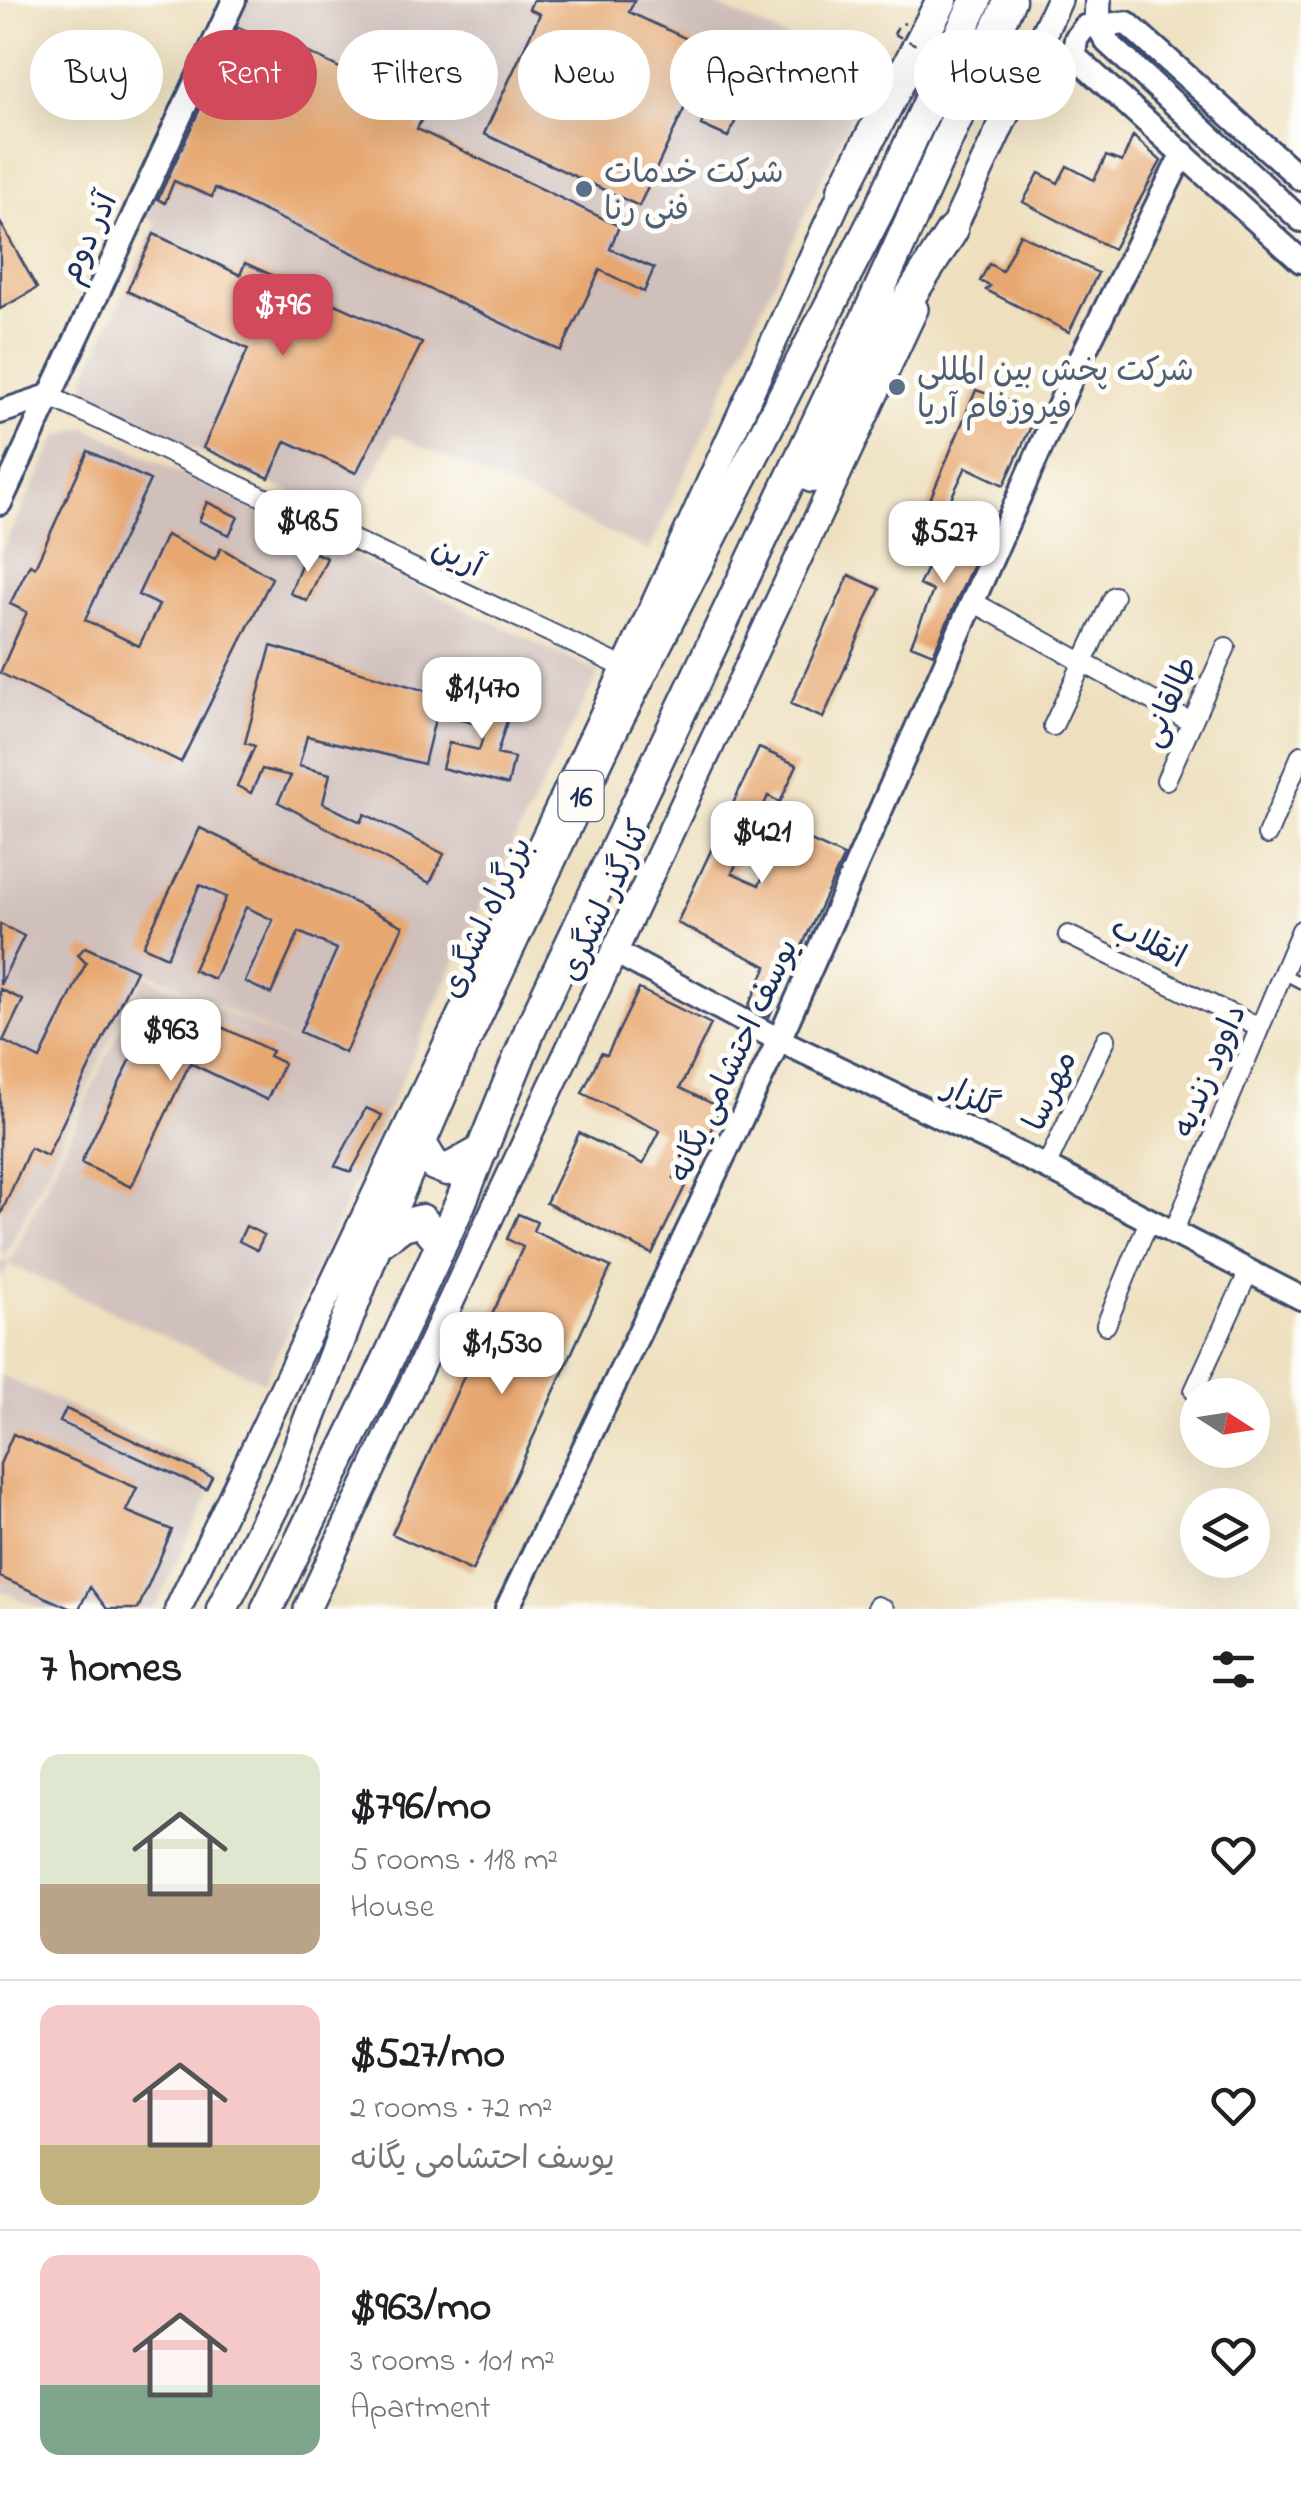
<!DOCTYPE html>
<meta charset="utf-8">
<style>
:root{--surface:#fff;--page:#f2f2f2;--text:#202124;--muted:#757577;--line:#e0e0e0;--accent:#d1495b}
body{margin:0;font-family:"Indie Flower","Playpen Sans Arabic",sans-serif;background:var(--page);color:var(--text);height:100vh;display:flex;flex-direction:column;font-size:38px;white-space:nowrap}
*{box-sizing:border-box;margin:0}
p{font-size:32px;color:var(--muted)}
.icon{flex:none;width:55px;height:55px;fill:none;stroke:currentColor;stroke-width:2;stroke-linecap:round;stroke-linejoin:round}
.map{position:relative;height:1609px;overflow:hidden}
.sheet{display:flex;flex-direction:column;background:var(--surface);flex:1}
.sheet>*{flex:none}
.guide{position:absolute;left:30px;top:30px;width:1242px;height:90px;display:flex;gap:20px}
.needle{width:65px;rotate:102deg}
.tools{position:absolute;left:1180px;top:1378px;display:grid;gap:20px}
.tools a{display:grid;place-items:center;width:90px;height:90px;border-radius:50%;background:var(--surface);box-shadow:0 10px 40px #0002;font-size:50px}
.price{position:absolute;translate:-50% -85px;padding:0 22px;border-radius:20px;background:#fff;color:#222;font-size:32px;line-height:65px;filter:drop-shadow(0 2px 5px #0008)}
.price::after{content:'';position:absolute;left:50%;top:60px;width:30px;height:22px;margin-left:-15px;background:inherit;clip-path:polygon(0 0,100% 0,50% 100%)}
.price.on{background:var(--accent);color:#fff}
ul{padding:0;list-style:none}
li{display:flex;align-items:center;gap:30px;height:250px;padding:0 40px}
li+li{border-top:2px solid var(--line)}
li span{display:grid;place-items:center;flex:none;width:280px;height:200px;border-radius:20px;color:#555}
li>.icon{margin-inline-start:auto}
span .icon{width:120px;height:120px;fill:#fffc;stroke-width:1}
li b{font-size:42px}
h2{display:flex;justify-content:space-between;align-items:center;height:120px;padding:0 40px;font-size:42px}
.pill{padding:0 35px;border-radius:45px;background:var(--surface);box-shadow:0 10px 40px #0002;font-size:35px;line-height:90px}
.pill.on{background:var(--accent);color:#fff}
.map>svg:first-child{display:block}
.industrial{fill:#d0c0bc}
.building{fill:#e7a770}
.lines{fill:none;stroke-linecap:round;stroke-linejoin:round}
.lane-casing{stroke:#3b4a6d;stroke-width:14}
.street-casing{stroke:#3b4a6d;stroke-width:22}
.secondary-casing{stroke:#3b4a6d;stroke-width:28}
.primary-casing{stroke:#3b4a6d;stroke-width:30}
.highway-casing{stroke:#3b4a6d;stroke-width:35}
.path{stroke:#3b4a6d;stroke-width:2.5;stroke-dasharray:8 8;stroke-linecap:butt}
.lane{stroke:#fff;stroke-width:9}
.street{stroke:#fff;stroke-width:18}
.secondary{stroke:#fff;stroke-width:22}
.primary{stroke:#fff;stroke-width:25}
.highway{stroke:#fff;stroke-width:30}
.path-bridge{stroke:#3b4a6d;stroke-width:2.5;stroke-dasharray:8 8;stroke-linecap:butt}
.service-dot{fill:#5c6f8a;stroke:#fdfcf7;stroke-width:4}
.labels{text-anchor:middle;stroke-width:10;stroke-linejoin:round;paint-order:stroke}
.shield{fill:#fdfcf7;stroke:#5f6c8c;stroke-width:2.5}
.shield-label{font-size:30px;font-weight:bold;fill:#1b2f5e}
.service-label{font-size:32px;fill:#4e5e75;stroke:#fdfcf7;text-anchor:start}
.street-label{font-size:32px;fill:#1b2f5e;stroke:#fdfcf7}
</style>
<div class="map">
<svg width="1301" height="1609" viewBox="0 0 1301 1609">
<rect width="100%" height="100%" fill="#fdfcf7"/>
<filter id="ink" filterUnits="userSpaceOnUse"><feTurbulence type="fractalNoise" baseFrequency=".01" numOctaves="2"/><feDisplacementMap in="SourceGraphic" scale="20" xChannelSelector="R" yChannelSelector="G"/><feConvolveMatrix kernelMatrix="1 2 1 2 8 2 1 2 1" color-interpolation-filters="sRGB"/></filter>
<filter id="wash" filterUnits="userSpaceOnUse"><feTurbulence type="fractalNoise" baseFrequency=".0048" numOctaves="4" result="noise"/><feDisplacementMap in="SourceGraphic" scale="40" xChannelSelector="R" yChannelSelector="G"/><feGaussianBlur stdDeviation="2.25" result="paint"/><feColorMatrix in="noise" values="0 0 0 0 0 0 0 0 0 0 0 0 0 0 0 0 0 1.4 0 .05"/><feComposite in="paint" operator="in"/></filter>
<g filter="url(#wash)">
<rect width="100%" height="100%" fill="#eee0bf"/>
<path class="industrial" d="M246,0H705L869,77L649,551L394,434L352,521L88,400L85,378L157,222L144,215Z
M85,427L599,673L474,921L264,1382L9,1264L0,1282V1260L9,1263L145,975L318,1055L145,970L6,1255L0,1253V554L58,436Z
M0,1375L219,1475L154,1609H42L0,1590Z"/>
<g id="blocks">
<path class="building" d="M533,0H635L629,12L758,72L728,137L701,125L717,90L697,81L639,206L484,134L540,14L529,9Z
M238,27L281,47L284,41L426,110L417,129L619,226L610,249L654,268L644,292L600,270L561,351L215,188L212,197L174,181L165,203L158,199Z
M1133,136L1161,161L1113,249L1023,202L1039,173L1058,183L1067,166L1094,180L1106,156L1122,162Z
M0,222L37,288L0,309Z
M154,234L240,275L245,263L422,343L356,473L286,441L269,478L203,448L248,349L127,291Z
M1020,234L1098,273L1069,332L986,290L990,286L980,281L989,264L1002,271Z
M976,390L1038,411L1004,485L966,467L942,517L926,509Z
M88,451L150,480L85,620L139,646L159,605L138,595L166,535L215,559L221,548L272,578L181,762L0,673L27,612L10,604L30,564L35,567Z
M207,502L238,517L229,535L199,521Z
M945,529L981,546L933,654L911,645L933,591L919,585Z
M311,551L327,558L307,601L290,593L305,554L308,556Z
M849,575L880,589L823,718L791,704Z
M271,646L441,695L424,764L307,736L299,766L330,774L323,803L361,822L365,814L444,854L430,883L278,802L291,776L262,769L251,793L237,786L255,746L245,743Z
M463,695L512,704L497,754L514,758L508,785L442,768L449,743L479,750L486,727L456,718Z
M759,748L797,765L780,802L768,796L732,873L759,885L784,829L844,856L769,1017L748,1007L767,966L677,923Z
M200,828L403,926L345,1053L300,1032L337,949L299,932L271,994L245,982L273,920L246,907L214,979L193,970L226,897L200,885L167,957L143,946Z
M0,924L24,936L0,985Z
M85,947L136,970L47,1156L30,1148L0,1216V989L23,1000L3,1041L40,1059L86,963L78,955Z
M639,989L711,1024L680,1088L721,1108L700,1153L690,1148L674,1178L686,1184L652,1254L546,1203L579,1133L643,1164L660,1131L582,1093L601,1053L607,1055Z
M160,998L272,1051L269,1056L284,1063L267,1100L190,1063L131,1187L81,1163Z
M366,1108L382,1115L351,1172L335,1166Z
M518,1214L537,1222L533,1231L611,1267L472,1571L392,1534L523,1247L507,1239Z
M246,1226L264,1235L257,1250L239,1241Z
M66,1409L212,1477L206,1489L60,1422Z
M13,1434L137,1488L126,1511L172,1530L138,1609H107L90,1587L79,1609H71L0,1577V1464Z"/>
</g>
</g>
<g filter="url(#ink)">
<use href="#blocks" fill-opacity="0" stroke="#3b4a6d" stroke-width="2.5"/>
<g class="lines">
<defs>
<path id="lane" d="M1282,973L1301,983"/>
<path id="street" d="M49,396L625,668
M975,603L1191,722
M1053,726L1114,596
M1166,780L1226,647
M1267,835L1301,755
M1068,935L1258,1027
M1046,1167L1106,1039
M1172,1235L1301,930
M1106,1325L1148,1223
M1194,1391L1248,1273
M877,1606L884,1609"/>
<path id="secondary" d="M1097,24L1107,42L1301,220
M1301,179L1127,23L1085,27L1076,39L1074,56L1301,261
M0,412L49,396
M0,503L234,0
M615,952L779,1040L1046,1167L1301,1298
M507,1609L779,1040L1074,372L1183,153"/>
<path id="primary" d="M1097,24L1098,0
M1032,60L1074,56
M945,246L1059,0
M178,1609L625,668L850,174
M307,1609L915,309"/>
<path id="highway" d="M843,190L942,0
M812,477L893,323L952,231
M422,1145L434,1165L447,1170L482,1151
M377,1244L403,1225L422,1220L441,1243
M222,1609L285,1483L376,1245L462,1047L606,742L878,212L976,0
M267,1609L377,1383L460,1204L530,1030L868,315L1010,0"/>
</defs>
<use href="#lane" class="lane-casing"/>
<use href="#street" class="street-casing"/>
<use href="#secondary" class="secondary-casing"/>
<use href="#primary" class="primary-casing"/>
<use href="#highway" class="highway-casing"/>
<path class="path" d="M894,34L900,22L905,24
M1040,91L1050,77"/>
<use href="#lane" class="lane"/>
<use href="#street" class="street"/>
<use href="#secondary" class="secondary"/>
<use href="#primary" class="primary"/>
<use href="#highway" class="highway"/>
<path class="path-bridge" d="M894,34L1033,102"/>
</g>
</g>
<g class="service-dot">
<circle cx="584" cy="189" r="10"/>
<circle cx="897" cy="387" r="10"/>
</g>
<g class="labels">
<rect class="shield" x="558.5" y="771" width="45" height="50" rx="8"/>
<g class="shield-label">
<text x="581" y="806">16</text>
</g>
<g class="service-label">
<text x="604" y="182">شرکت خدمات<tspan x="604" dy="37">فنی رنا</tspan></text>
<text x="917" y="380">شرکت پخش بین المللی<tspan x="917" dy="37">فیروزفام آریا</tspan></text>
</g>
<g class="street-label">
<text transform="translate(87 237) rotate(-65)" y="11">آذر دوم</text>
<text transform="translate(458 556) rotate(25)" y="11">آرین</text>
<text transform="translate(1168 701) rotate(-66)" y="11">طالقانی</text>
<text transform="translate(604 900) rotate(-65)" y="11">کنارگذر لشگری</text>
<text transform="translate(485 917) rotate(-65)" y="11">بزرگراه لشگری</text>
<text transform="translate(1149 941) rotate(26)" y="11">انقلاب</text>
<text transform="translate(732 1060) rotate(-65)" y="11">یوسف احتشامی یگانه</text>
<text transform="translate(1208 1070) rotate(-67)" y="11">داوود زندیه</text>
<text transform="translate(1049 1090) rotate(-65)" y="11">مهرسا</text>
<text transform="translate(972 1096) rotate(25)" y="11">گلزار</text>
</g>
</g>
</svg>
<div class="tools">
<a><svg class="needle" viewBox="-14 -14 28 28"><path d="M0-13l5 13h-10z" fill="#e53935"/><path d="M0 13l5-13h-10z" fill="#757577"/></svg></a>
<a><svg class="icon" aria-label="layers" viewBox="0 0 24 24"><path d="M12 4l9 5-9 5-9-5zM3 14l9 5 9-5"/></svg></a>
</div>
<b class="price on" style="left:283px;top:359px">$796</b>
<b class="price" style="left:308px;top:575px">$485</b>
<b class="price" style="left:944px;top:586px">$527</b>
<b class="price" style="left:482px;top:742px">$1,470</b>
<b class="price" style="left:762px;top:886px">$421</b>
<b class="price" style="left:171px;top:1084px">$963</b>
<b class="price" style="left:502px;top:1397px">$1,530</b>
<div class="guide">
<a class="pill">Buy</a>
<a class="pill on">Rent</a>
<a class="pill">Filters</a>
<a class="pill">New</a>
<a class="pill">Apartment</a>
<a class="pill">House</a>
</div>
</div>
<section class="sheet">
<h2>7 homes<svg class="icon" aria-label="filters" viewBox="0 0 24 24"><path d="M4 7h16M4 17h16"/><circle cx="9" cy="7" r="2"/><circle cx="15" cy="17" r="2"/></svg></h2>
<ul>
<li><span style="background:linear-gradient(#dfe7d0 65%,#b9a48a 0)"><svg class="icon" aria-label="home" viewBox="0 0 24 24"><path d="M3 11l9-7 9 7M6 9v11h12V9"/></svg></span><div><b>$796/mo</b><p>5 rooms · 118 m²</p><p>House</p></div><svg class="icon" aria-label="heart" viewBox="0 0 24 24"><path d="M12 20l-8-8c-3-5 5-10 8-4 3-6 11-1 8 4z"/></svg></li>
<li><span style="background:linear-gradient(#f6c9c9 70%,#c2b280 0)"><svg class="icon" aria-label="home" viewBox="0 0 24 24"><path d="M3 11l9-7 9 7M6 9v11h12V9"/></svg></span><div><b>$527/mo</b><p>2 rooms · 72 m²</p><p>یوسف احتشامی یگانه</p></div><svg class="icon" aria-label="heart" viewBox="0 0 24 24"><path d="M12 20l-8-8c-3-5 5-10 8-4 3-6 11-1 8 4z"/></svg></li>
<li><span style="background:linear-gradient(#f6c9c9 65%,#7fa58c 0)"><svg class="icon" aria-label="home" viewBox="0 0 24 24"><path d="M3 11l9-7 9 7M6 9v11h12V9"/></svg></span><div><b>$963/mo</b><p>3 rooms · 101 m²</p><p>Apartment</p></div><svg class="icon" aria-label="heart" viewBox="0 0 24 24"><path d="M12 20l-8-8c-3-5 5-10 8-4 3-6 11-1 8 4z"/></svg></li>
</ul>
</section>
